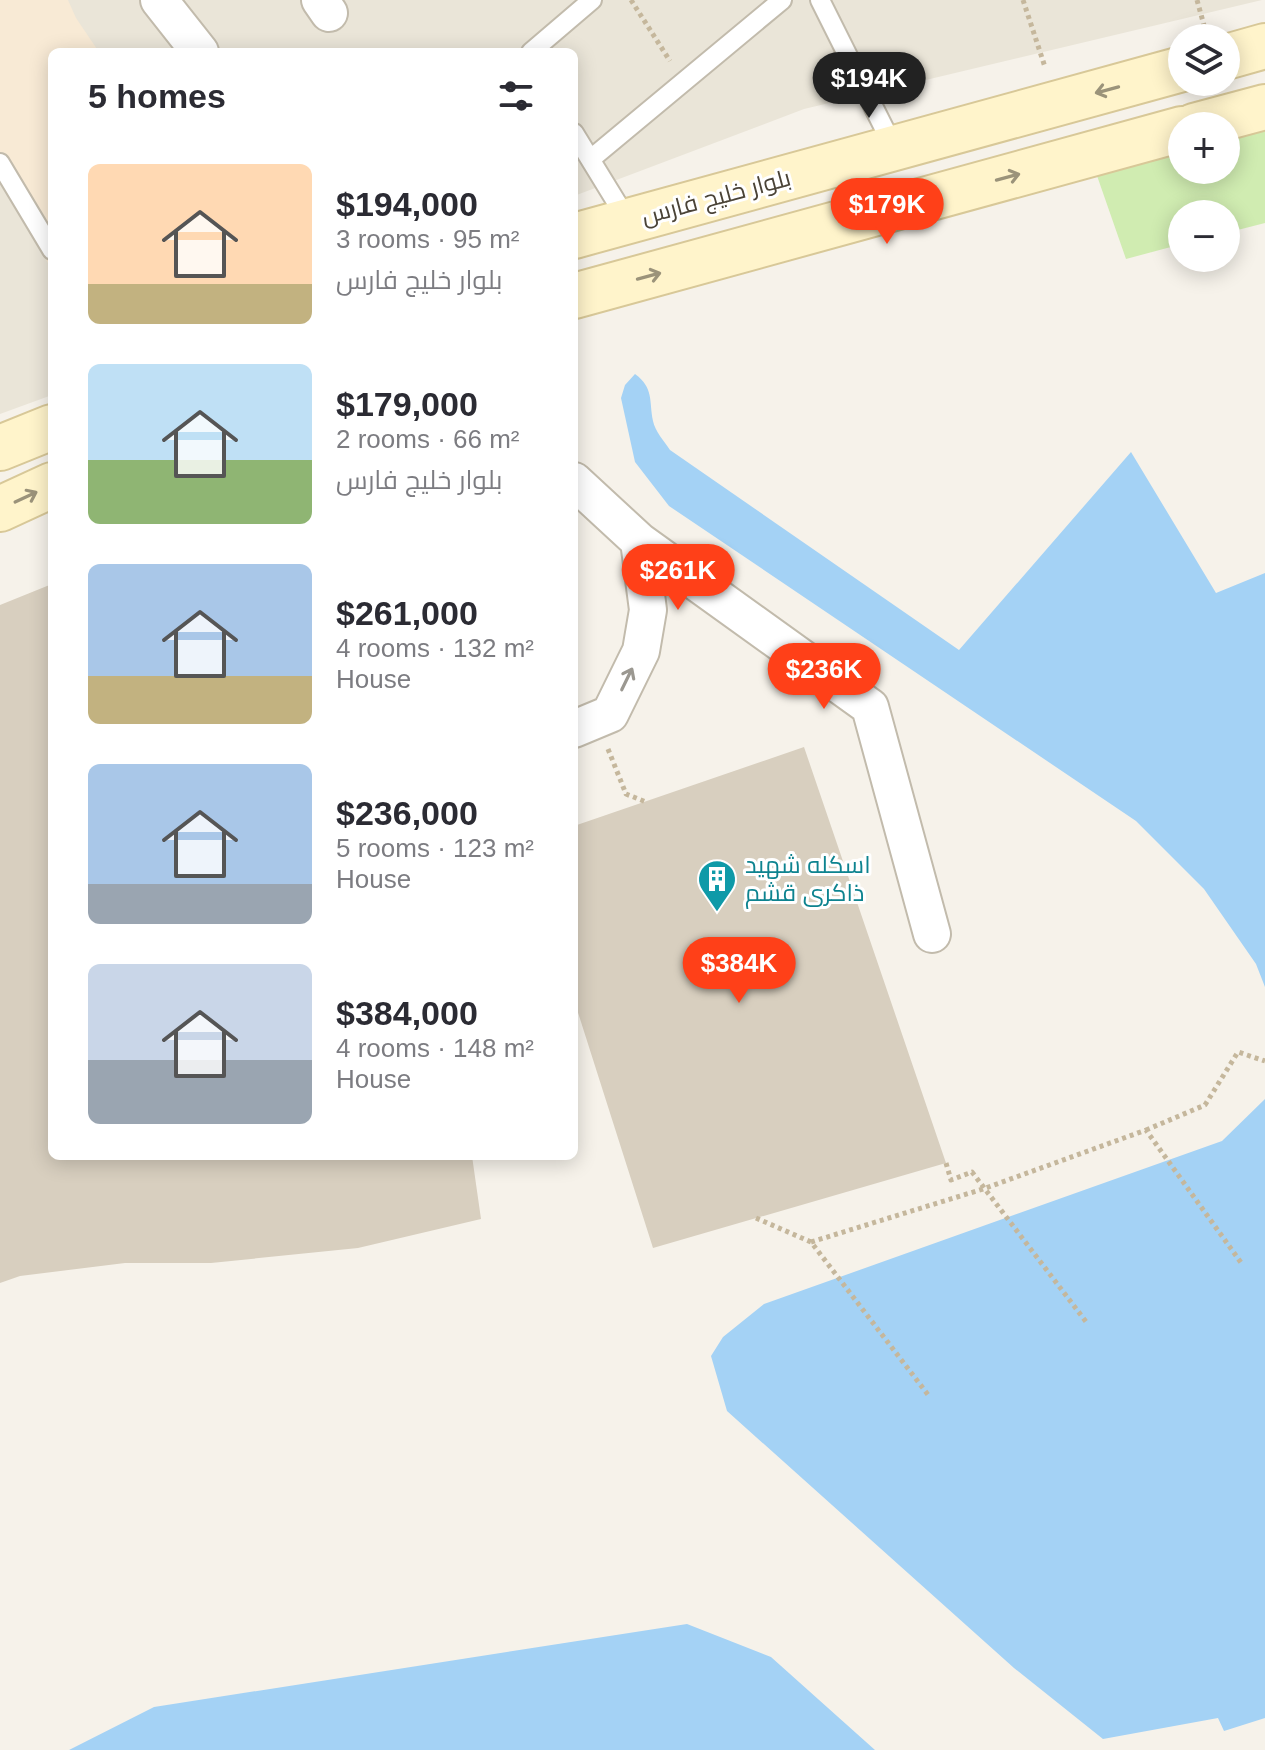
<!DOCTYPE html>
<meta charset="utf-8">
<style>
:root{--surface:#fff;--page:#f2f2f3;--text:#2b2b33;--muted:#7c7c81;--accent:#ff4018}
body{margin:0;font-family:Helvetica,Cairo,sans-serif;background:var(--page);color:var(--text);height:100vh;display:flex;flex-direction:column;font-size:30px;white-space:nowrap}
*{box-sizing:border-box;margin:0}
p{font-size:26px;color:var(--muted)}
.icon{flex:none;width:44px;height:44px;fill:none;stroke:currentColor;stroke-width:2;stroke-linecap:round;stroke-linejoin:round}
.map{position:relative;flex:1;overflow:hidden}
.details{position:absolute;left:48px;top:48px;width:530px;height:1112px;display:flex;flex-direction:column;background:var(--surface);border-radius:12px;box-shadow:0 4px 20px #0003}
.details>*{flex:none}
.fabs{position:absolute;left:1168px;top:24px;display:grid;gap:16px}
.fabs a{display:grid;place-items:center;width:72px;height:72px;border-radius:50%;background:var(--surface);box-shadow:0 4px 20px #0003;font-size:40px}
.price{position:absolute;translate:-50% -68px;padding:0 18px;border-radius:28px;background:var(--accent);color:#fff;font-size:26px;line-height:52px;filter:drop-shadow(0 2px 4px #0008)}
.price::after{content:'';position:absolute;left:50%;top:48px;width:24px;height:18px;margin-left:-12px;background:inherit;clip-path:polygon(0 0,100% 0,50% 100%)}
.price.selected{background:#222;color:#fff}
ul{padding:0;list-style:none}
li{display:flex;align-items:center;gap:24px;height:200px;padding:0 40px}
li span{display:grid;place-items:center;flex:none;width:224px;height:160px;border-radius:12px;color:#555}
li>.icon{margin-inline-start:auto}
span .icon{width:96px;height:96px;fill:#fffc;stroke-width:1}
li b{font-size:34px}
h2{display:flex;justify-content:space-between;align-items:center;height:96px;padding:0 40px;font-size:34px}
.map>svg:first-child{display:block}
.residential{fill:#eae5d8}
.commercial{fill:#f8ead5}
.green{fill:#d0ecb1}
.water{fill:#a4d2f5}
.building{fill:#d8cfbf}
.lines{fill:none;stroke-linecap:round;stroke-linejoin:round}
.service-casing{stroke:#c2bbac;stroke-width:22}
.minor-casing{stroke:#c2bbac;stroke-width:40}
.secondary-casing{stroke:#d8c898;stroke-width:48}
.path{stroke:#c5b79c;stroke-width:5;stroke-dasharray:4 4;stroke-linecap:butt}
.service{stroke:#fff;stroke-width:18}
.minor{stroke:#fff;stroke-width:36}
.secondary{stroke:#fff4cb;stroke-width:44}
.oneway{stroke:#9b937a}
.oneway2{stroke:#9b9891}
.labels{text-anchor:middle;stroke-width:6;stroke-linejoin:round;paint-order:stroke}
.street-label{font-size:24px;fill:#4a4337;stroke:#fff}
.culture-label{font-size:24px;fill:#0d838f;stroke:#fff;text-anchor:start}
</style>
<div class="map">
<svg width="1265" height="1750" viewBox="0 0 1265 1750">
<rect width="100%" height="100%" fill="#f6f2ea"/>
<path class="residential" d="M0,0H1262L804,109L574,196V52H52V395L0,414Z"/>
<path class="commercial" d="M0,0H68L76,18L99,52H52V270L0,181Z"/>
<path class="green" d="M1265,125V223L1226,233V214H1182V244L1126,259L1095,170L1182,147V170H1226V135Z"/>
<path class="water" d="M635,374C654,388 649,401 653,421C655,431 664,441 670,450L959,650L1131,452L1216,593L1265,573V987L1256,964L1204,889L1136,821L669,506L635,462L621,398L625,385Z
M1265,1099V1718L1224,1731L1218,1718L1103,1739L1014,1668L727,1411L711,1356L723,1337L764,1304L1222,1141Z
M687,1624L771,1657L875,1750H69L154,1707Z"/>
<path class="building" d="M52,584V1156H472L481,1219L358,1248L211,1263H125L20,1276L0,1283V605Z
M804,747L946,1163L653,1248L574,1000V826Z"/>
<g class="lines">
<defs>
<path id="service" d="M820,0L894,148
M531,52L592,0
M574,133L628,221
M592,158L782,0
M0,163L52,250"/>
<path id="minor" d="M159,0L200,52
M320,0L329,13
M574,481L639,541L648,610L641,651L610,714L574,729
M639,541L870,707L932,934"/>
<path id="secondary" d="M1226,57L1265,46
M1194,126L1265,107
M574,236L1182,69
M574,296L1182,129
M0,448L52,427
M0,509L52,485"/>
</defs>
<use href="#service" class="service-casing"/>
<use href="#minor" class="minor-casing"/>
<use href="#secondary" class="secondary-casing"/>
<path class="path" d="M631,0L670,61
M1023,0L1045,67
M1197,0L1205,29
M608,749L626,794L646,802
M1146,1130L1205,1105L1238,1052L1265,1061
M946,1163L951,1180L972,1172L1087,1323
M756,1218L811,1242L929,1396
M811,1242L983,1189L1146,1130L1242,1264"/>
<use href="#service" class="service"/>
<use href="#minor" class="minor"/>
<use href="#secondary" class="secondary"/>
</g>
<defs><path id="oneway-shaft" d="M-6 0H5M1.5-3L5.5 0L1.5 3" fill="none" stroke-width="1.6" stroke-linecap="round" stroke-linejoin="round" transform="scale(2)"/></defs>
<g class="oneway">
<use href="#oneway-shaft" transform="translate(1107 90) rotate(165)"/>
<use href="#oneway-shaft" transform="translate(1008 177) rotate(-15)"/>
<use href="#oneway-shaft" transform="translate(649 276) rotate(-15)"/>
<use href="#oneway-shaft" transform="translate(26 497) rotate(-25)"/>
</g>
<use class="oneway2" href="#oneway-shaft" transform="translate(627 679) rotate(-64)"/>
<defs>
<symbol id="building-pin" viewBox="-11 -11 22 30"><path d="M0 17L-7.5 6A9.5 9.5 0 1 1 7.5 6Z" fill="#0f9aa8" stroke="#fff"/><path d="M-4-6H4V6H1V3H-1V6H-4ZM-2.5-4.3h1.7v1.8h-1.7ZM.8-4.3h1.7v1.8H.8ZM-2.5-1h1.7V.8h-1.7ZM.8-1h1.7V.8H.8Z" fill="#fff"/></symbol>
</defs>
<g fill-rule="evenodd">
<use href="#building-pin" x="695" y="857" width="44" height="60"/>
</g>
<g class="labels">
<g class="street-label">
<text transform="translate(716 197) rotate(-15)" y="8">بلوار خلیج فارس</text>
</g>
<g class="culture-label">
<text x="745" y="873">اسکله شهید<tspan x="745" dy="28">ذاکری قشم</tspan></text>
</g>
</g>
</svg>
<div class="fabs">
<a><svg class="icon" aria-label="layers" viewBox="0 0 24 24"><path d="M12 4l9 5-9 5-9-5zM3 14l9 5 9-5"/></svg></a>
<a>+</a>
<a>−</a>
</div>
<b class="price selected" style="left:869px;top:120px">$194K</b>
<b class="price" style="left:887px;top:246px">$179K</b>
<b class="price" style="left:678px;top:612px">$261K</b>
<b class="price" style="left:824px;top:711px">$236K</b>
<b class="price" style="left:739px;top:1005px">$384K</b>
<section class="details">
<h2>5 homes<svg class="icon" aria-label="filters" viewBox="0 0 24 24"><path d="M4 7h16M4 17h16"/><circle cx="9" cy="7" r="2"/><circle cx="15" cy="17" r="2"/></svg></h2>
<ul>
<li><span style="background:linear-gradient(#ffd9b3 75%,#c2b280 0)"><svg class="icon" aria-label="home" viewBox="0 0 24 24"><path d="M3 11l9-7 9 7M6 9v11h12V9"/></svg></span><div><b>$194,000</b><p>3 rooms · 95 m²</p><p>بلوار خلیج فارس</p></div></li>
<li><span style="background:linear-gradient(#bfe0f5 60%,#8fb573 0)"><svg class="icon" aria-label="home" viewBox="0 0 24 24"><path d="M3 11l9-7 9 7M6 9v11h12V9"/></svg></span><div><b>$179,000</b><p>2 rooms · 66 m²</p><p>بلوار خلیج فارس</p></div></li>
<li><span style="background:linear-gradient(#a9c7e8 70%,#c2b280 0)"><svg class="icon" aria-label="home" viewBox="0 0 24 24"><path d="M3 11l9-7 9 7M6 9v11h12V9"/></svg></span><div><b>$261,000</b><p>4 rooms · 132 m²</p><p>House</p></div></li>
<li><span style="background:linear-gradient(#a9c7e8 75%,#9aa5b1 0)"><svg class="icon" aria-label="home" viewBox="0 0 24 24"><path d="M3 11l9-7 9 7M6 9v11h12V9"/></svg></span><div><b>$236,000</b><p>5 rooms · 123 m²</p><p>House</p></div></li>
<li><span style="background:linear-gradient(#c9d6e8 60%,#9aa5b1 0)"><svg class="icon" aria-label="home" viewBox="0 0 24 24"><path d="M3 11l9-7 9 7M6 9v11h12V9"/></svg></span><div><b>$384,000</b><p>4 rooms · 148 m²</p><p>House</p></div></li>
</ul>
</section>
</div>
